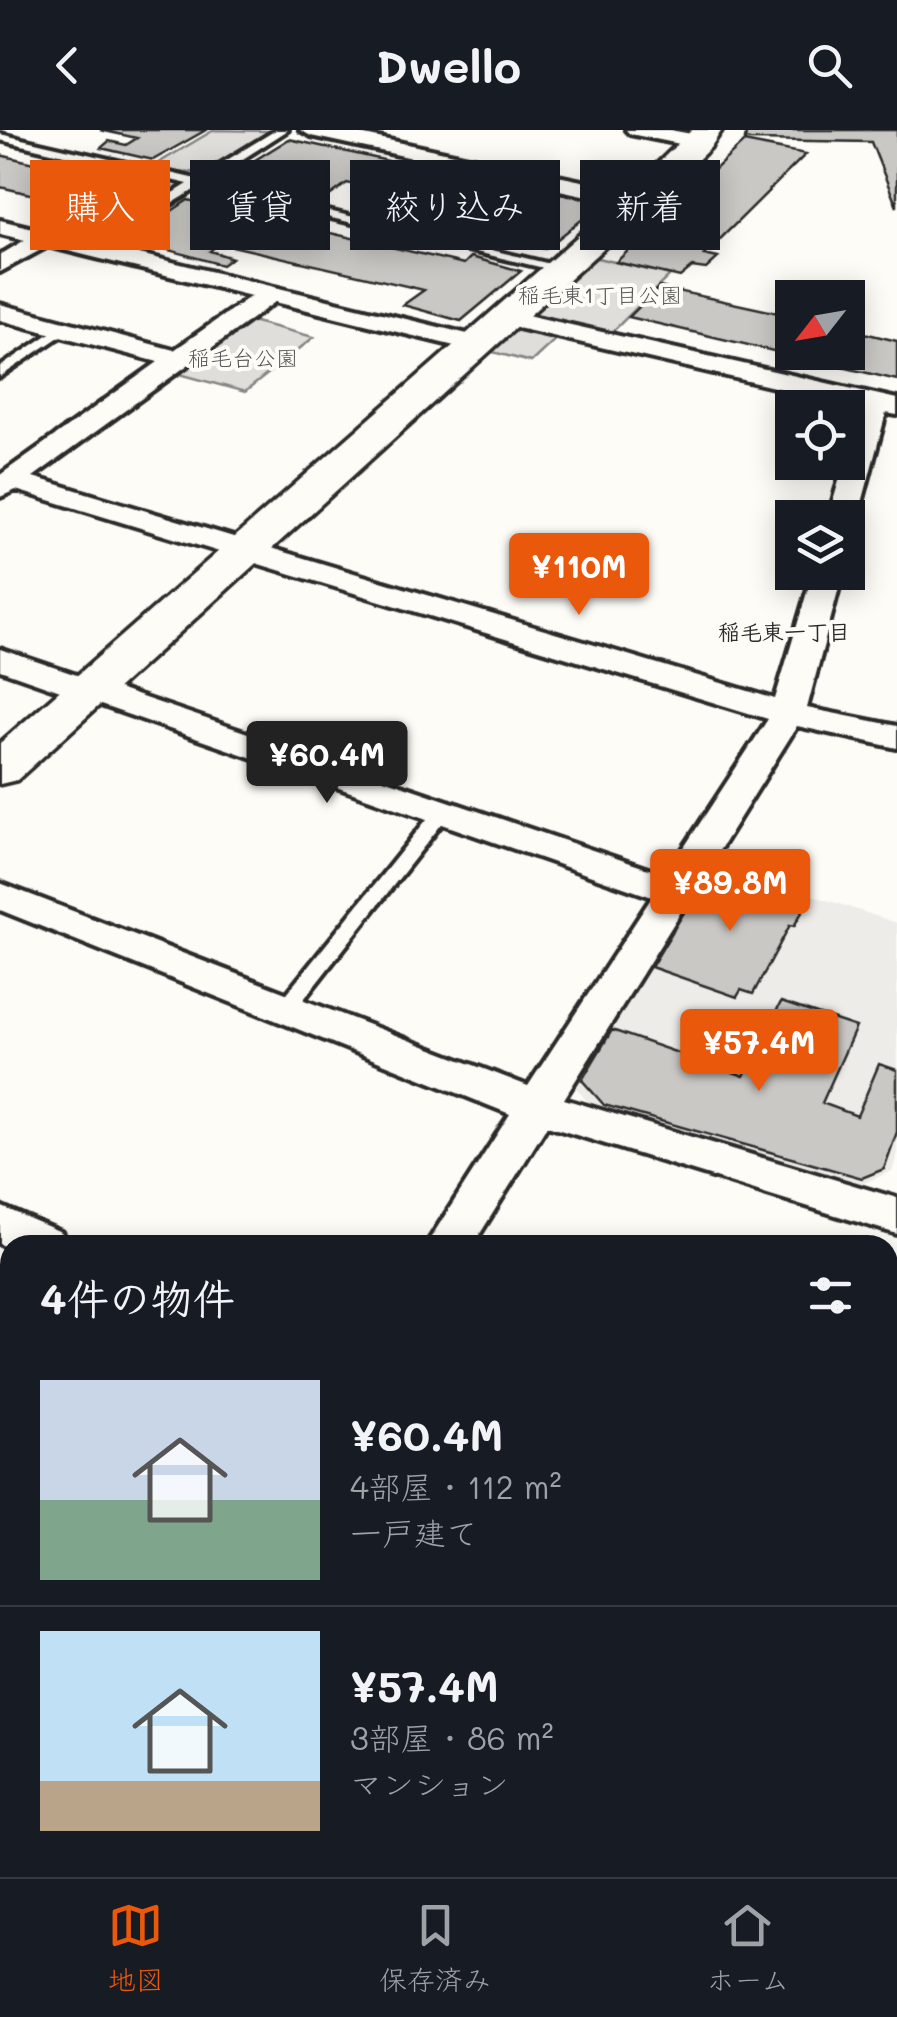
<!DOCTYPE html>
<html lang="ja">
<meta charset="utf-8">
<style>
:root{--surface:#171b24;--page:#242831;--text:#f1f3f6;--muted:#9ea1a6;--line:#363941;--accent:#ea580c}
body{margin:0;font-family:Mali,"Klee One",sans-serif;background:var(--page);color:var(--text);height:100vh;display:flex;flex-direction:column;font-size:38px;white-space:nowrap}
*{box-sizing:border-box;margin:0}
p{font-size:32px;color:var(--muted)}
.icon{flex:none;width:55px;height:55px;fill:none;stroke:currentColor;stroke-width:2;stroke-linecap:round;stroke-linejoin:round}
.map{position:relative;flex:1;overflow:hidden}
.side{position:absolute;left:0px;top:1105px;width:898px;height:642px;display:flex;flex-direction:column;background:var(--surface);border-radius:30px 30px 0 0;box-shadow:0 5px 25px #0003}
.side>*{flex:none}
.hud{position:absolute;left:30px;top:30px;width:838px;height:90px;display:flex;gap:20px}
.needle{width:65px;rotate:239deg}
.fabs{position:absolute;left:775px;top:150px;display:grid;gap:20px}
.fabs a{display:grid;place-items:center;width:90px;height:90px;border-radius:0px;background:var(--surface);box-shadow:0 5px 25px #0003;font-size:50px}
.price{position:absolute;translate:-50% -85px;padding:0 22px;border-radius:10px;background:var(--accent);color:#fff;font-size:32px;line-height:65px;filter:drop-shadow(0 2px 5px #0008)}
.price::after{content:'';position:absolute;left:50%;top:60px;width:30px;height:22px;margin-left:-15px;background:inherit;clip-path:polygon(0 0,100% 0,50% 100%)}
.price.on{background:#222;color:#fff}
ul{padding:0;list-style:none}
li{display:flex;align-items:center;gap:30px;height:250px;padding:0 40px}
li+li{border-top:2px solid var(--line)}
li span{display:grid;place-items:center;flex:none;width:280px;height:200px;border-radius:0px;color:#555}
li>.icon{margin-inline-start:auto}
span .icon{width:120px;height:120px;fill:#fffc;stroke-width:1}
li b{font-size:42px}
h2{display:flex;justify-content:space-between;align-items:center;height:120px;padding:0 40px;font-size:42px}
.chip{padding:0 35px;border-radius:0px;background:var(--surface);box-shadow:0 5px 25px #0003;font-size:35px;line-height:90px}
.chip.on{background:var(--accent);color:#fff}
header{display:flex;justify-content:space-between;align-items:center;height:130px;padding:0 40px;background:var(--surface);font-size:45px;font-weight:700}
.menu{display:flex;justify-content:space-around;align-items:center;height:140px;border-top:2px solid var(--line);background:var(--surface);font-size:28px;color:var(--muted)}
.menu a{display:grid;justify-items:center;gap:5px}
.menu .on{color:var(--accent)}
.map>svg:first-child{display:block}
.built{fill:#edece8}
.green{fill:#dfdeda;stroke:#858482;stroke-width:2.5}
.building{fill:#c9c8c4;stroke:#2b2b2b;stroke-width:2.5}
.lines{fill:none;stroke-linecap:round;stroke-linejoin:round}
.lane-casing{stroke:#2b2b2b;stroke-width:8}
.street-casing{stroke:#2b2b2b;stroke-width:8}
.secondary-casing{stroke:#2b2b2b;stroke-width:7}
.lane{fill:#fdfcf7;fill-rule:evenodd}
.street{fill:#fdfcf7;fill-rule:evenodd}
.secondary{fill:#fdfcf7;fill-rule:evenodd}
.labels{text-anchor:middle;stroke-width:8;stroke-linejoin:round;paint-order:stroke}
.far-park-label{font-size:22px;fill:#585857;stroke:#fdfcf7}
.far-neighbourhood-label{font-size:22px;font-weight:bold;fill:#2b2b2b;stroke:#fdfcf7}
</style>
<header><svg class="icon" aria-label="back" viewBox="0 0 24 24"><path d="M15 5l-7 7 7 7"/></svg>Dwello<svg class="icon" aria-label="search" viewBox="0 0 24 24"><circle cx="10" cy="10" r="6"/><path d="M15 15l6 6"/></svg></header>
<div class="map">
<svg width="897" height="1747" viewBox="0 0 897 1747">
<rect width="100%" height="100%" fill="#fdfcf7"/>
<filter id="ink" filterUnits="userSpaceOnUse"><feTurbulence type="fractalNoise" baseFrequency=".01" numOctaves="2"/><feDisplacementMap in="SourceGraphic" scale="20" xChannelSelector="R" yChannelSelector="G"/><feConvolveMatrix kernelMatrix="1 2 1 2 8 2 1 2 1" color-interpolation-filters="sRGB"/></filter>
<g filter="url(#ink)">
<path class="built" d="M714,733L897,793V1026L892,1041L860,1055L591,976L572,953Z"/>
<path class="green" d="M214,0L272,1C222,31 211,53 150,38Z
M593,127L670,145L610,204L532,185Z
M247,190L314,207L245,262L176,243Z
M519,198L558,207L531,232L485,220L509,199Z"/>
<path class="building" d="M100,0H206L153,30L101,18L109,11L126,15L137,8Z
M747,0H897V77L871,12L750,10L745,9Z
M289,9L546,66L552,61L603,73L545,119L482,104L492,96L512,100L520,92L347,53L320,73L238,53L234,43Z
M744,12L806,24L704,125L718,128L706,139L692,137L680,147L616,132Z
M0,25L116,52L125,45L171,57L97,102L36,86L46,79L64,83L78,75L0,57Z
M188,70L464,134L471,127L521,141L461,191L403,175L424,160L219,113L210,121L232,128L222,135L130,109Z
M659,157L792,186V222H848V199L897,211V250L629,187Z
M723,740L810,768L794,796L790,795L753,864L741,860L737,867L651,837L698,759L710,763Z
M781,872L856,897L822,973L857,986L879,934L897,940V1002L884,1039L862,1048L604,975L582,950L612,900L744,946Z"/>
<g class="lines">
<defs>
<path id="lane" d="M276,0H288L207,52L567,138L561,142L199,57L92,123L88,122V116L188,54L0,10V4L196,49Z
M61,196L71,199L0,247V237Z
M442,676L451,682L448,686L293,883H279L276,878L279,873L436,678Z"/>
<path id="street" d="M300,0H341L638,63L649,70L638,77L311,6Z
M626,0H670L708,7L711,12L700,18L630,4Z
M0,90L484,208L488,213L475,221L275,172L33,347L775,569L813,442H843L807,578L897,596V618L797,596L564,969L897,1068V1104L547,996L473,1115H426L510,984L0,780V753L528,956L652,767L0,540V519L666,745L768,589L16,360L0,367V345L158,232L0,190V174L174,220L251,166L48,116L0,142V125L25,110L0,104Z
M505,180L897,269V285L886,283L858,388L848,396V388H828L861,277L496,193L492,188Z
M0,1076L61,1102L68,1115H10V1119L0,1114Z
M888,1421L897,1424V1474L888,1470Z
M10,1736V1738H70L67,1747H6Z"/>
<path id="secondary" d="M692,0H722L710,18L649,77L17,650L0,654V613L627,63Z
M0,1534L10,1539V1616L0,1612Z
M385,1738H491L494,1747H388Z"/>
</defs>
<use href="#lane" class="lane-casing"/>
<use href="#street" class="street-casing"/>
<use href="#secondary" class="secondary-casing"/>
<use href="#lane" class="lane"/>
<use href="#street" class="street"/>
<use href="#secondary" class="secondary"/>
</g>
</g>
<g class="labels">
<g class="far-park-label">
<text x="600" y="173">稲毛東1丁目公園</text>
<text x="243" y="236">稲毛台公園</text>
</g>
<g class="far-neighbourhood-label">
<text x="784" y="510">稲毛東一丁目</text>
</g>
</g>
</svg>
<div class="fabs">
<a><svg class="needle" viewBox="-14 -14 28 28"><path d="M0-13l5 13h-10z" fill="#e53935"/><path d="M0 13l5-13h-10z" fill="#9ea1a6"/></svg></a>
<a><svg class="icon" aria-label="locate" viewBox="0 0 24 24"><circle cx="12" cy="12" r="6"/><path d="M12 2v4M12 18v4M2 12h4M18 12h4"/></svg></a>
<a><svg class="icon" aria-label="layers" viewBox="0 0 24 24"><path d="M12 4l9 5-9 5-9-5zM3 14l9 5 9-5"/></svg></a>
</div>
<b class="price" style="left:579px;top:488px">¥110M</b>
<b class="price on" style="left:327px;top:676px">¥60.4M</b>
<b class="price" style="left:730px;top:804px">¥89.8M</b>
<b class="price" style="left:759px;top:964px">¥57.4M</b>
<div class="hud">
<a class="chip on">購入</a>
<a class="chip">賃貸</a>
<a class="chip">絞り込み</a>
<a class="chip">新着</a>
</div>
<section class="side">
<h2>4件の物件<svg class="icon" aria-label="filters" viewBox="0 0 24 24"><path d="M4 7h16M4 17h16"/><circle cx="9" cy="7" r="2"/><circle cx="15" cy="17" r="2"/></svg></h2>
<ul>
<li><span style="background:linear-gradient(#c9d6e8 60%,#7fa58c 0)"><svg class="icon" aria-label="home" viewBox="0 0 24 24"><path d="M3 11l9-7 9 7M6 9v11h12V9"/></svg></span><div><b>¥60.4M</b><p>4部屋 · 112 m²</p><p>一戸建て</p></div></li>
<li><span style="background:linear-gradient(#bfe0f5 75%,#b9a48a 0)"><svg class="icon" aria-label="home" viewBox="0 0 24 24"><path d="M3 11l9-7 9 7M6 9v11h12V9"/></svg></span><div><b>¥57.4M</b><p>3部屋 · 86 m²</p><p>マンション</p></div></li>
</ul>
</section>
</div>
<nav class="menu">
<a class="on"><svg class="icon" aria-label="map" viewBox="0 0 24 24"><path d="M3 6l6-2 6 2 6-2v14l-6 2-6-2-6 2zM9 4v14M15 6v14"/></svg>地図</a>
<a><svg class="icon" aria-label="saved" viewBox="0 0 24 24"><path d="M7 4h10v16l-5-4-5 4z"/></svg>保存済み</a>
<a><svg class="icon" aria-label="home" viewBox="0 0 24 24"><path d="M3 11l9-7 9 7M6 9v11h12V9"/></svg>ホーム</a>
</nav>
